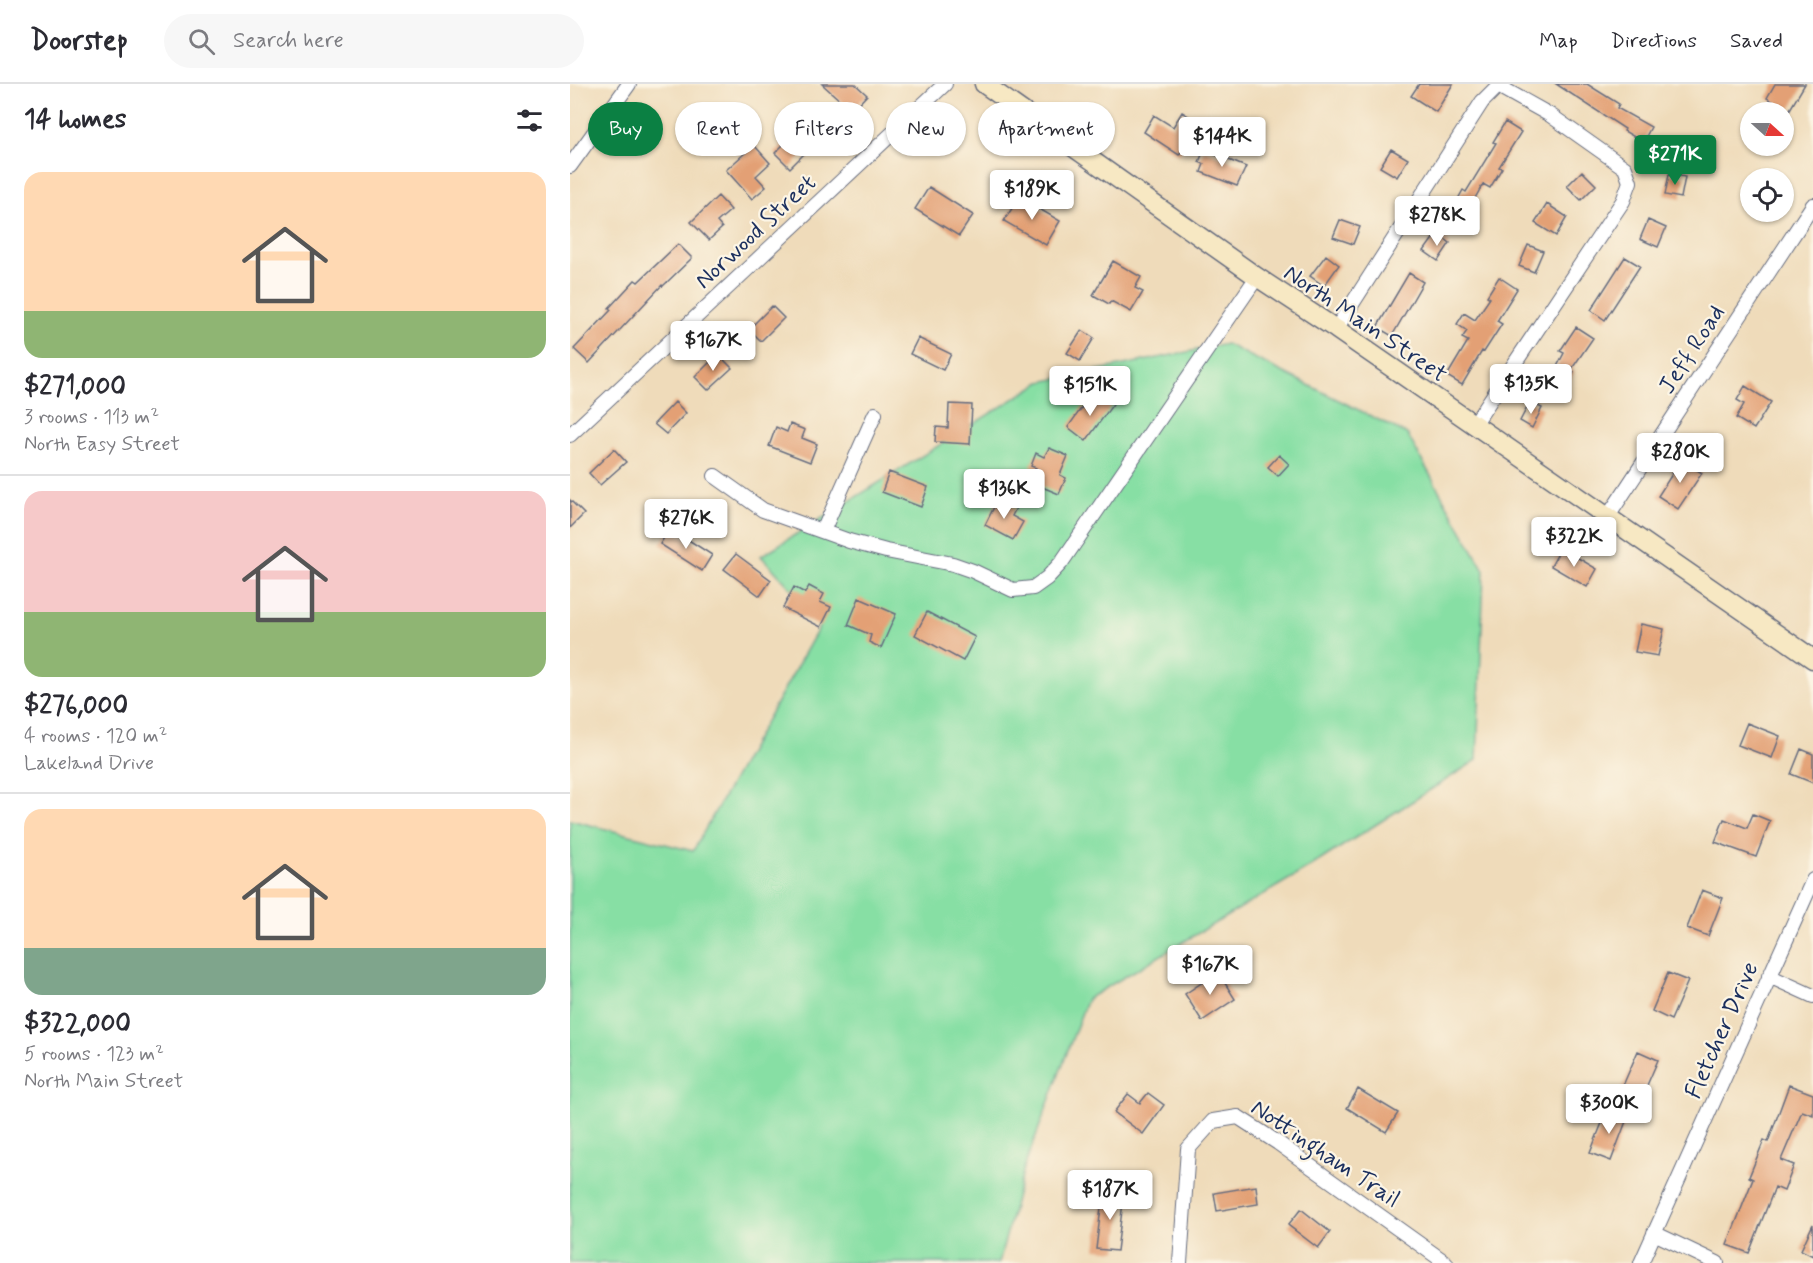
<!DOCTYPE html>
<meta charset="utf-8">
<style>
:root{--surface:#fff;--page:#f7f7f7;--text:#2b2b33;--muted:#7c7c81;--line:#e1e1e2;--accent:#0b8043}
body{margin:0;font-family:Mynerve,sans-serif;background:var(--page);color:var(--text);height:100vh;display:flex;flex-direction:column;font-size:22px;white-space:nowrap}
*{box-sizing:border-box;margin:0}
p{font-size:20px;color:var(--muted)}
.icon{flex:none;width:33px;height:33px;fill:none;stroke:currentColor;stroke-width:2;stroke-linecap:round;stroke-linejoin:round}
.map{position:relative;flex:1;overflow:hidden}
.side{display:flex;flex-direction:column;background:var(--surface);width:570px}
.side>*{flex:none}
.guide{position:absolute;left:18px;top:18px;width:570px;height:54px;display:flex;gap:12px}
.needle{width:39px;rotate:111deg}
.buttons{position:absolute;left:1170px;top:18px;display:grid;gap:12px}
.buttons a{display:grid;place-items:center;width:54px;height:54px;border-radius:50%;background:var(--surface);box-shadow:0 2px 4px #0004;font-size:30px}
.price{position:absolute;translate:-50% -51px;padding:0 14px;border-radius:6px;background:#fff;color:#222;font-size:20px;line-height:39px;filter:drop-shadow(0 2px 3px #0008)}
.price::after{content:'';position:absolute;left:50%;top:36px;width:18px;height:14px;margin-left:-9px;background:inherit;clip-path:polygon(0 0,100% 0,50% 100%)}
.price.current{background:var(--accent);color:#fff}
ul{padding:0;list-style:none}
li{display:grid;align-content:center;gap:12px;height:318px;padding:0 24px}
li+li{border-top:2px solid var(--line)}
li span{display:grid;place-items:center;height:186px;border-radius:18px;color:#555}
li>.icon{margin-inline-start:auto}
span .icon{width:108px;height:108px;fill:#fffc;stroke-width:1}
li b{font-size:26px}
h2{display:flex;justify-content:space-between;align-items:center;height:72px;padding:0 24px;font-size:26px}
.tag{padding:0 21px;border-radius:27px;background:var(--surface);box-shadow:0 2px 4px #0004;font-size:21px;line-height:54px}
.tag.current{background:var(--accent);color:#fff}
header{display:flex;align-items:center;gap:36px;box-sizing:border-box;height:84px;padding:0 30px;background:var(--surface);border-bottom:2px solid var(--line)}
header strong{font-size:28px}
nav{display:flex;gap:33px;margin-inline-start:auto;font-size:21px}
.search{width:420px;height:54px;background:var(--page);display:flex;align-items:center;gap:15px;box-sizing:border-box;padding:0 21px;border-radius:33px;color:var(--muted);font-size:22px}
main{display:flex;flex:1;min-height:0}
.map>svg:first-child{display:block}
.green{fill:#87dfa4;stroke:#518781;stroke-width:1.5}
.building{fill:#e3a075}
.lines{fill:none;stroke-linecap:round;stroke-linejoin:round}
.street-casing{stroke:#656b7e;stroke-width:16}
.secondary-casing{stroke:#656b7e;stroke-width:21}
.street{stroke:#fff;stroke-width:14}
.secondary{stroke:#f7e8c3;stroke-width:18}
.labels{text-anchor:middle;stroke-width:4.5;stroke-linejoin:round;paint-order:stroke}
.street-label{font-size:24px;fill:#1b2f5e;stroke:#fcf5e5}
</style>
<header>
<strong>Doorstep</strong>
<div class="search"><svg class="icon" aria-label="search" viewBox="0 0 24 24"><circle cx="10" cy="10" r="6"/><path d="M15 15l6 6"/></svg>Search here</div>
<nav><a>Map</a><a>Directions</a><a>Saved</a></nav>
</header>
<main>
<section class="side">
<h2>14 homes<svg class="icon" aria-label="filters" viewBox="0 0 24 24"><path d="M4 7h16M4 17h16"/><circle cx="9" cy="7" r="2"/><circle cx="15" cy="17" r="2"/></svg></h2>
<ul>
<li><span style="background:linear-gradient(#ffd9b3 75%,#8fb573 0)"><svg class="icon" aria-label="home" viewBox="0 0 24 24"><path d="M3 11l9-7 9 7M6 9v11h12V9"/></svg></span><div><b>$271,000</b><p>3 rooms · 113 m²</p><p>North Easy Street</p></div></li>
<li><span style="background:linear-gradient(#f6c9c9 65%,#8fb573 0)"><svg class="icon" aria-label="home" viewBox="0 0 24 24"><path d="M3 11l9-7 9 7M6 9v11h12V9"/></svg></span><div><b>$276,000</b><p>4 rooms · 120 m²</p><p>Lakeland Drive</p></div></li>
<li><span style="background:linear-gradient(#ffd9b3 75%,#7fa58c 0)"><svg class="icon" aria-label="home" viewBox="0 0 24 24"><path d="M3 11l9-7 9 7M6 9v11h12V9"/></svg></span><div><b>$322,000</b><p>5 rooms · 123 m²</p><p>North Main Street</p></div></li>
</ul>
</section>
<div class="map">
<svg width="1243" height="1179" viewBox="0 0 1243 1179">
<rect width="100%" height="100%" fill="#fcf5e5"/>
<filter id="ink" filterUnits="userSpaceOnUse"><feTurbulence type="fractalNoise" baseFrequency=".0167" numOctaves="2"/><feDisplacementMap in="SourceGraphic" scale="12" xChannelSelector="R" yChannelSelector="G"/><feConvolveMatrix kernelMatrix="1 2 1 2 8 2 1 2 1" color-interpolation-filters="sRGB"/></filter>
<filter id="wash" filterUnits="userSpaceOnUse"><feTurbulence type="fractalNoise" baseFrequency=".008" numOctaves="4" result="noise"/><feDisplacementMap in="SourceGraphic" scale="24" xChannelSelector="R" yChannelSelector="G"/><feGaussianBlur stdDeviation="1.35" result="paint"/><feColorMatrix in="noise" values="0 0 0 0 0 0 0 0 0 0 0 0 0 0 0 0 0 1.4 0 .05"/><feComposite in="paint" operator="in"/></filter>
<g filter="url(#wash)">
<rect width="100%" height="100%" fill="#efdbba"/>
<path class="green" d="M656,260L837,350L914,486L907,676L738,784L517,915L454,1084L429,1179H0V736L123,767L252,538L191,472L471,298Z"/>
<g id="blocks">
<path class="building" d="M252,0H285L297,11L282,27Z
M849,0H883L866,28L841,12Z
M986,0H1017L1049,20L1047,24L1081,43L1073,58L1054,47L1055,45Z
M1205,0H1235L1219,27L1197,14Z
M612,28L629,39L609,71L574,48L584,31L603,43Z
M240,34L255,49L220,84L205,69Z
M935,38L951,48L929,83L932,84L920,104L913,100L899,125L908,130L898,147L877,135L893,106L896,108L926,59L923,58Z
M184,61L200,79L186,92L196,103L182,115L156,86Z
M821,65L838,75L827,93L810,83Z
M634,66L676,83L667,102L631,88L634,80L629,78Z
M1012,87L1026,101L1011,116L997,102Z
M1099,90L1115,93L1111,114L1095,111Z
M359,103L403,131L389,152L345,125Z
M148,112L161,126L147,138L152,144L139,156L121,138Z
M449,113L490,137L476,161L434,137Z
M977,120L997,133L986,152L965,139Z
M770,136L790,143L783,160L763,153Z
M1078,136L1096,144L1088,163L1070,155Z
M867,149L880,159L868,177L854,167Z
M108,160L122,174L93,202L92,201L19,279L4,265L41,226L39,224L65,196L68,198Z
M958,161L973,167L964,188L949,182Z
M756,171L769,181L754,202L740,192Z
M1055,173L1070,182L1035,236L1021,226Z
M543,177L571,193L565,204L573,208L561,228L541,217L539,220L523,211Z
M839,189L853,198L822,252L807,243Z
M929,193L947,205L927,237L932,240L914,268L912,267L892,301L877,292L898,257L892,254L897,247L887,240L894,229L905,236L920,214L917,212Z
M202,222L214,234L191,257L179,245Z
M1006,243L1023,254L1001,286L1004,288L994,306L979,298L994,269L990,267Z
M512,246L524,254L510,277L497,269Z
M348,254L381,270L373,286L340,270Z
M148,270L162,284L138,306L125,293Z
M1175,302L1201,318L1184,345L1166,334L1174,320L1167,316Z
M528,308L543,320L516,357L498,343L513,322L516,325Z
M105,318L116,329L96,350L84,340Z
M960,318L972,324L962,344L950,337Z
M379,320L402,321L400,360L365,358L366,343L378,344Z
M220,340L235,346L232,354L247,360L240,378L199,362L206,343L217,348Z
M479,364L498,372L490,391L496,394L489,410L460,398L466,384L461,382L466,369L474,373Z
M44,365L56,378L30,401L19,389Z
M709,371L719,380L708,392L698,383Z
M1111,376L1132,389L1108,425L1088,412Z
M319,388L358,403L351,423L312,408Z
M428,415L446,424L442,432L453,438L443,456L415,441Z
M0,416L14,430L0,444Z
M100,444L142,471L132,487L90,460Z
M991,464L1027,485L1017,503L981,482Z
M166,470L201,496L190,512L154,485Z
M239,502L254,510L250,518L261,523L251,543L213,524L224,503L235,509Z
M289,514L326,530L311,564L299,558L301,551L278,541Z
M357,528L405,553L393,577L345,551Z
M1071,540L1094,545L1088,572L1065,568Z
M1177,639L1210,652L1202,674L1168,661Z
M1231,665L1243,670V699L1221,690Z
M1183,730L1200,737L1186,773L1145,758L1154,735L1177,744Z
M1132,806L1153,814L1138,852L1117,844Z
M648,888L665,915L632,937L615,910Z
M1098,889L1118,897L1101,936L1082,927Z
M1068,967L1088,976L1071,1015L1051,1006Z
M1219,1001L1243,1010V1031L1232,1027L1211,1076L1224,1081L1214,1107L1205,1103L1179,1169L1157,1161L1183,1095L1179,1093L1194,1056L1198,1058Z
M788,1005L828,1029L816,1048L777,1024Z
M578,1009L594,1021L573,1050L544,1028L558,1010L570,1019Z
M1038,1024L1058,1032L1041,1077L1020,1069Z
M686,1102L688,1120L647,1127L644,1109Z
M533,1107L554,1110L547,1167L526,1165Z
M731,1125L760,1148L748,1164L718,1141Z
M1243,1140V1172L1231,1166Z"/>
</g>
</g>
<g filter="url(#ink)">
<use href="#blocks" fill-opacity="0" stroke="#656b7e" stroke-width="1.5"/>
<g class="lines">
<defs>
<path id="street" d="M0,82L59,0
M766,245L912,18L928,2L980,31L1055,84L1060,98L1053,117L903,342
M0,351L375,0
M145,392L193,426L279,457L316,467L383,480L403,487L443,506L463,504L477,494L491,479L687,193
M1037,434L1243,121
M253,447L305,330
M1199,892L1243,912
M1084,1149L1147,1179
M610,1179L618,1065L643,1037L668,1033L708,1059L876,1179
M1071,1179L1243,796"/>
<path id="secondary" d="M414,0L687,193L766,245L1243,575"/>
</defs>
<use href="#street" class="street-casing"/>
<use href="#secondary" class="secondary-casing"/>
<use href="#street" class="street"/>
<use href="#secondary" class="secondary"/>
</g>
</g>
<g class="labels">
<g class="street-label">
<text transform="translate(185 147) rotate(-43)" y="8">Norwood Street</text>
<text transform="translate(796 239) rotate(34)" y="8">North Main Street</text>
<text transform="translate(1121 265) rotate(-57)" y="8">Jeff Road</text>
<text transform="translate(1151 946) rotate(-66)" y="8">Fletcher Drive</text>
<text transform="translate(756 1069) rotate(34)" y="8">Nottingham Trail</text>
</g>
</g>
</svg>
<div class="buttons">
<a><svg class="needle" viewBox="-14 -14 28 28"><path d="M0-13l5 13h-10z" fill="#e53935"/><path d="M0 13l5-13h-10z" fill="#7c7c81"/></svg></a>
<a><svg class="icon" aria-label="locate" viewBox="0 0 24 24"><circle cx="12" cy="12" r="6"/><path d="M12 2v4M12 18v4M2 12h4M18 12h4"/></svg></a>
</div>
<b class="price" style="left:652px;top:84px">$144K</b>
<b class="price current" style="left:1105px;top:102px">$271K</b>
<b class="price" style="left:462px;top:137px">$189K</b>
<b class="price" style="left:867px;top:163px">$278K</b>
<b class="price" style="left:143px;top:288px">$167K</b>
<b class="price" style="left:961px;top:331px">$135K</b>
<b class="price" style="left:520px;top:333px">$151K</b>
<b class="price" style="left:1110px;top:400px">$280K</b>
<b class="price" style="left:434px;top:436px">$136K</b>
<b class="price" style="left:116px;top:466px">$276K</b>
<b class="price" style="left:1004px;top:484px">$322K</b>
<b class="price" style="left:640px;top:912px">$167K</b>
<b class="price" style="left:1039px;top:1051px">$300K</b>
<b class="price" style="left:540px;top:1137px">$187K</b>
<div class="guide">
<a class="tag current">Buy</a>
<a class="tag">Rent</a>
<a class="tag">Filters</a>
<a class="tag">New</a>
<a class="tag">Apartment</a>
</div>
</div>
</main>
